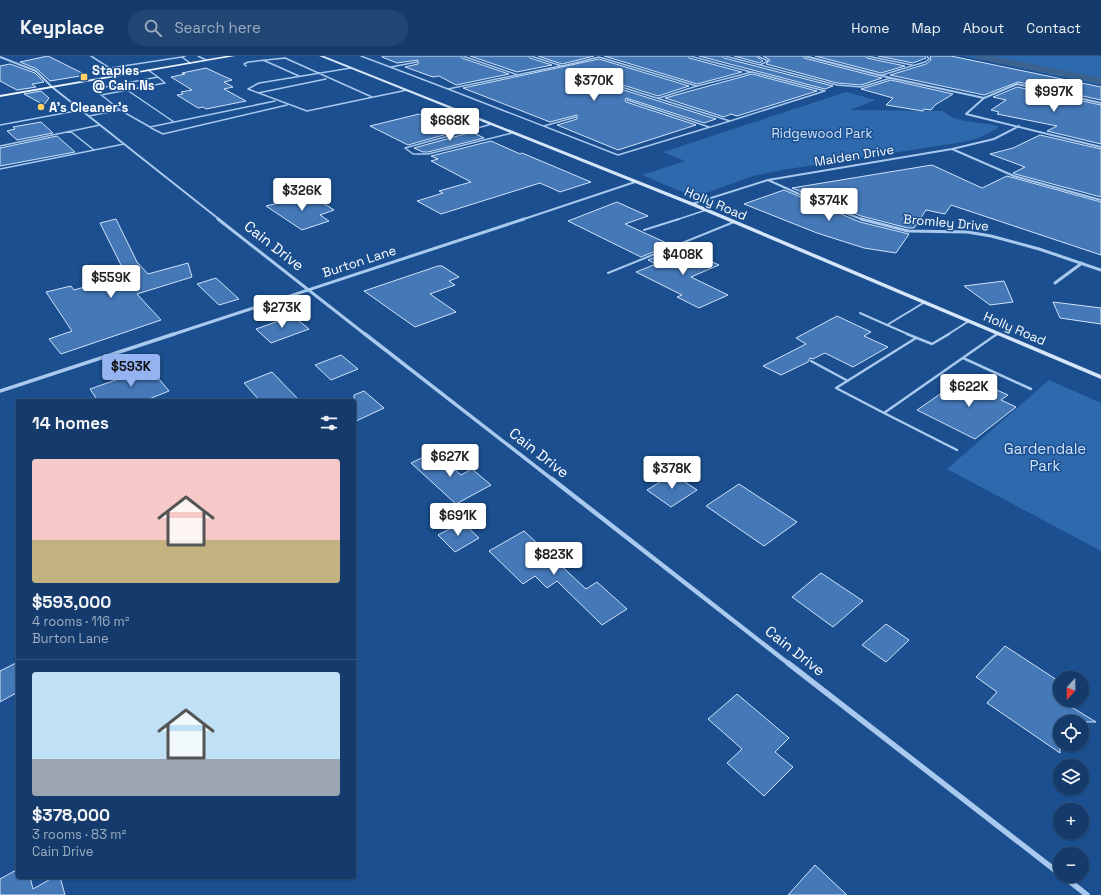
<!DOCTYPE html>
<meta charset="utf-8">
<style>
:root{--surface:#143b6b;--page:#214673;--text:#f1f3f6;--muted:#9dadc1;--line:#33557e;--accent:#95b2f1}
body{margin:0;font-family:"Space Grotesk",sans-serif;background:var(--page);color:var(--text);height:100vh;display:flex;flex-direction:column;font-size:15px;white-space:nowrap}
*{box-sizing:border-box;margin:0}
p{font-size:13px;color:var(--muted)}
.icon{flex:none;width:22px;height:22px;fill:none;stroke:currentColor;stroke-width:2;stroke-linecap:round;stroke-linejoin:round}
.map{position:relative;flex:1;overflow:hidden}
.details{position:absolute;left:16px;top:343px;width:340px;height:480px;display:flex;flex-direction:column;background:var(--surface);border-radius:4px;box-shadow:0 1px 3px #0004,0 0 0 1px var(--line)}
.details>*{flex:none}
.needle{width:26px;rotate:201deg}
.fabs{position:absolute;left:1053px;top:615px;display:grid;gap:8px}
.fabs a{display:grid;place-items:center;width:36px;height:36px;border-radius:50%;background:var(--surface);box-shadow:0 1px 3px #0004,0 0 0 1px var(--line);font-size:20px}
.price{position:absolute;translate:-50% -34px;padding:0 9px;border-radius:4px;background:#fff;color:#222;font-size:13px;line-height:26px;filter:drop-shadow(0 1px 2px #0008)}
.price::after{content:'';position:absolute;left:50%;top:24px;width:12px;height:9px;margin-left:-6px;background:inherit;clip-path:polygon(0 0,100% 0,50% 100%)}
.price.selected{background:var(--accent);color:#111}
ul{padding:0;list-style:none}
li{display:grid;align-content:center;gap:8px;height:212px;padding:0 16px}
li+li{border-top:1px solid var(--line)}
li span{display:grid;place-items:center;height:124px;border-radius:4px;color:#555}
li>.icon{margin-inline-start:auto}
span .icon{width:72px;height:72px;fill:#fffc;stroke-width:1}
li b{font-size:17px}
h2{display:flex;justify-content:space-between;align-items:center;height:48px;padding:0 16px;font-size:17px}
header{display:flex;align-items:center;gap:24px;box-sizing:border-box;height:56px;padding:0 20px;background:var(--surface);border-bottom:1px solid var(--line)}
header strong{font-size:19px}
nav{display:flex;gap:22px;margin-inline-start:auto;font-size:14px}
.search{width:280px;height:36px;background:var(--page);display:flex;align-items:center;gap:10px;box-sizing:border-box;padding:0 14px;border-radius:22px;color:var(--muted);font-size:15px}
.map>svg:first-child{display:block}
.green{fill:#2e69ad}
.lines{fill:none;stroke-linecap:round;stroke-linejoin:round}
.canal{fill:#3c6290;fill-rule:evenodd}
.building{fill:#4478b7;stroke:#cfe3fa}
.lane-far2{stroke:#a9c9ee;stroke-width:1.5}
.lane-far1{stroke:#a9c9ee;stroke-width:2}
.lane{stroke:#a9c9ee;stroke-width:2.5}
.street-far4{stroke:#a9c9ee;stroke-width:2}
.street-far3{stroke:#a9c9ee;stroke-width:3}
.street-far2{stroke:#a9c9ee;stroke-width:3.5}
.street-far1{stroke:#a9c9ee;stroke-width:4.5}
.street{stroke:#a9c9ee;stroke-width:5.5}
.secondary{fill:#d6e6fa;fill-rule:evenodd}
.primary{fill:#f0f6ff;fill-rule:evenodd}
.poi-dot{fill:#ffd166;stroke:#1b4f8f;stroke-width:1.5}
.labels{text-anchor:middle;stroke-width:3;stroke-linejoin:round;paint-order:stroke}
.far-poi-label{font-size:13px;font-weight:bold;fill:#fff;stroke:#1b4f8f;text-anchor:start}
.far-park-label{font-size:13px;fill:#cfe3fa;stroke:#1b4f8f}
.far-street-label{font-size:13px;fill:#fff;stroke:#1b4f8f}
.street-label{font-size:15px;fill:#fff;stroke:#1b4f8f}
.park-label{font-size:15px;fill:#cfe3fa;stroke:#1b4f8f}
</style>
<header>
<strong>Keyplace</strong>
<div class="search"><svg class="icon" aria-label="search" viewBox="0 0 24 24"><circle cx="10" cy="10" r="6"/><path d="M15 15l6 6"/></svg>Search here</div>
<nav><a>Home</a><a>Map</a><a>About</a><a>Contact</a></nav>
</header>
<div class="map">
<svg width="1101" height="839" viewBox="0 0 1101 839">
<rect width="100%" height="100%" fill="#1b4f8f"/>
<path class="green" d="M963,0H1101V29Z
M846,36L876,44L849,54L943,55C956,68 981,65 998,70V72L979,82L963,86L782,114L753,120L706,137L695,138L685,137L642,119L685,105L663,96Z
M1049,324L1101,347V495L947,413Z"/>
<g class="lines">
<path class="canal" d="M975,0H992L1101,22V28L979,3Z"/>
</g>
<path class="building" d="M48,0L86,19L50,25L37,13L20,6Z
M382,0H461L462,2L509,18L456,29L439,20L433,21L405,11L418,8V4L397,7L382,1Z
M470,0H529L530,2L552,9L517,16Z
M538,0H594L562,8Z
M604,0H688L689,2L742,16L697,28Z
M699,0H723L724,2L833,30L825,33Z
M734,0H756L763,5L760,7Z
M763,0H803L804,2L882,22L861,29L837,27L766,8L770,4Z
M815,0H865L867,2L905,10L881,17Z
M878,0H925L926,2L913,7Z
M930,0H951L1101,31V44L1018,26L984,39L890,19L926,8L931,4Z
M599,3L689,30L658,40L613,26L610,27L611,30L716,63L704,67L626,42L625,44L626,46L696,69L618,94L557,69L577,63V59L550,66L463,32Z
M10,8L35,17L44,26L32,28L36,31L17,34L0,25V10Z
M206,12L232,24L224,26L233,31L224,33L246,45L206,53L203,51L198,52L177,39L183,38L181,36L192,34L171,21L185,18L182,17Z
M752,18L817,35L737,60L731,58L724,61L665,42Z
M891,24L953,38L935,49L931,54L924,53L923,55L886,49L893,42L861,33Z
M1017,31L1101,49V88L1047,75L1057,70L997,58L999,56L991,54L1006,44L993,41Z
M41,35L49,42L44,49L24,38Z
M419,58L436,66L444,63L465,73L408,89L370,70Z
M41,66L53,77L17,84L7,75L15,73L13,71Z
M472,76L484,82L428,96H423L414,92Z
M1040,79L1101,93V141L1015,118L1013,117L1025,111L990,98L1013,92Z
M57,80L75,96L0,110V92Z
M491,85L520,98L522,97L591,126L560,136L540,127L441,158L417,145L443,137L439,135L471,126L431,105L438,103L431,100Z
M932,109L982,132L1007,120L1101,146V199L951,149L945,158L926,154L914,172H908L861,160L792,132Z
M784,134L860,166L909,178L896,197L864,192L817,177L744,148Z
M311,139L334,154L320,159L329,165L302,174L266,150Z
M617,146L648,160L625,168L671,189L641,201L568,165Z
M116,163L137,206L148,218L188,207L192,221L137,238L161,264L61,298L49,283L72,275L46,236L71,230L74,234L126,219L100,167Z
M677,192L685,195L687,194L719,209L691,221L728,239L699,252L677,241L682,239L636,216L656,208L648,204Z
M438,210H442L459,221L449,225L455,229L430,238L456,256L415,271L364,235Z
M216,222L239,243L219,249L197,228Z
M1004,225L1013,246L990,249L964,230Z
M1053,246L1101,252V268L1060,262Z
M293,260L309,273L271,287L256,273Z
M837,260L871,276L864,280L888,291L853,311L825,297L813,303L810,302L808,306L781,319L763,310L806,288L796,282Z
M341,299L358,313L331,324L315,309Z
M150,312L169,335L144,345H98L90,333Z
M272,316L300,345H260L244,327Z
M959,325L973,331L979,326L1008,339L1001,344L1016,351L975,383L917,354Z
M364,335L384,352L354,366V339Z
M434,396L461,419L472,413L491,429L456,448L411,407Z
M673,418L697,434L671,451L647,434Z
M739,428L797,466L764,490L706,450Z
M462,466L479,482L455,496L438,479Z
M524,475L586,533L597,526L627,553L602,569L557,525L547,532L535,520L523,528L489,495Z
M821,517L863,545L833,571L792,541Z
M886,568L909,584L886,606L862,589Z
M1005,590L1060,626V644L1096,666H1060V697L987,647L997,636L976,621Z
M18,606V636L0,646V615Z
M737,638L789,682L775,696L793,711L764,740L727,707L742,693L708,663Z
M815,809L847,839H788Z
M18,813V821H30L33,833L54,821H60L65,839H0V823Z"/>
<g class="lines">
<path class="lane-far2" d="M91,0L119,18
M185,0L182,1L190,7
M198,0L206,4
M361,0L448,33L560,10
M463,0L518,19
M531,0L562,10L599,1L697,30L752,16L825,35L730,65L612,28
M690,0L751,16
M725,0L837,29L861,31L891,22
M758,0L768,5L760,9
M867,0L912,9
M263,4L299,20
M246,10L244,8L248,6L285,2L372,41
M391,11L417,6
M110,12L182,1
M351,12L259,27L248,33L307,55L407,34
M882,19L925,6L929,3L927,0
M448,33L618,99L730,65
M127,34L174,66
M258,37L326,23
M101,39L165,27L158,21
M659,42L697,30
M627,44L709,71
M120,54L94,33L158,21L148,14
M89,60L120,54L150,71L275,45
M492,68L405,92L413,98H428L512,77
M0,69L81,54
M544,70L576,61
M151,72L163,78L287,49
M70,75L94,94
M0,90L100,69
M0,113L124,88
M676,164L706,154"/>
<path class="lane-far1" d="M644,174L679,163
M608,217L734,166
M860,257L887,269
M910,279L887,269L925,246
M947,279L969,265
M996,279L998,277"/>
<path class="lane" d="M907,278L932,288L949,278
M963,302L1031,333
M811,305L848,325
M884,357L836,332L916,282
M957,394L884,357L997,278"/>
<path class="street-far4" d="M805,0L891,22L984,42
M0,1L36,15L52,31L220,164
M966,58L984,42L1017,28L1101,47
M966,58L1101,91
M952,93L1014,120L1101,144
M768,124L819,147L864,164
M692,148L768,124L952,93L994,83L1019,70
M521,164L635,126"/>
<path class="street-far3" d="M218,163L366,279
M861,163L908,175L967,176L991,180L1039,193L1101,214
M1055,227L1082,207
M171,279L524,163"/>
<path class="street-far2" d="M365,278L553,424
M0,335L174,278"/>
<path class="street-far1" d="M552,423L789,608"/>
<path class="street" d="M788,607L1060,818
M1063,820L1087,839"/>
<path class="secondary" d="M319,0H324L694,147L1101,319V323L690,149Z"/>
<path class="primary" d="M226,0H235L0,41V39Z"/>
</g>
<g class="poi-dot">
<rect x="80" y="17" width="8" height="8" rx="2"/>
<circle cx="41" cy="51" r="4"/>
</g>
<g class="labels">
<g class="far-poi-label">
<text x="92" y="19">Staples<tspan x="92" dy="15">@ Cain Ns</tspan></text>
<text x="49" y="56">A's Cleaner's</text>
</g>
<g class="far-park-label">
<text x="822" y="82">Ridgewood Park</text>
</g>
<g class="far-street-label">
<text transform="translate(854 99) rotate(-9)" y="5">Malden Drive</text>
<text transform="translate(716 147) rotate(23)" y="5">Holly Road</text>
<text transform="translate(946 166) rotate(5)" y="5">Bromley Drive</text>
<text transform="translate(359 205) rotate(-18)" y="5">Burton Lane</text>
<text transform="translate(1015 272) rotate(23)" y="5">Holly Road</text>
</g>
<g class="street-label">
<text transform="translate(274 190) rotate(38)" y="5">Cain Drive</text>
<text transform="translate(539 397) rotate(38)" y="5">Cain Drive</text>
<text transform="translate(795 595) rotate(38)" y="5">Cain Drive</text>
</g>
<g class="park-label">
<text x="1045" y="398">Gardendale<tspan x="1045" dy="17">Park</tspan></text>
</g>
</g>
</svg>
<div class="fabs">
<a><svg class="needle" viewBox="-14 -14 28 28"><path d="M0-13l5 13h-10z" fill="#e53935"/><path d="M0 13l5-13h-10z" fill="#9dadc1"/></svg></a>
<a><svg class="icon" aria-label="locate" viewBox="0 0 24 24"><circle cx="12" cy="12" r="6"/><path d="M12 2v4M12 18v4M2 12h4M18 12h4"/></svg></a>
<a><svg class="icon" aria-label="layers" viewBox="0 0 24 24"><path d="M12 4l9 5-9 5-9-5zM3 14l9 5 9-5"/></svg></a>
<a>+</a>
<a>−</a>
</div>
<b class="price" style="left:594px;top:46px">$370K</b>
<b class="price" style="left:1054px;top:57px">$997K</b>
<b class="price" style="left:450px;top:86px">$668K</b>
<b class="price" style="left:302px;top:156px">$326K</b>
<b class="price" style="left:829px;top:166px">$374K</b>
<b class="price" style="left:683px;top:220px">$408K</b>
<b class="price" style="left:111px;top:243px">$559K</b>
<b class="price" style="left:282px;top:273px">$273K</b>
<b class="price selected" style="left:131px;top:332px">$593K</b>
<b class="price" style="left:969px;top:352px">$622K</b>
<b class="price" style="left:450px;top:422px">$627K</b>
<b class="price" style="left:672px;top:434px">$378K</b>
<b class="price" style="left:458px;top:481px">$691K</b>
<b class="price" style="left:554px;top:520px">$823K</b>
<section class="details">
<h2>14 homes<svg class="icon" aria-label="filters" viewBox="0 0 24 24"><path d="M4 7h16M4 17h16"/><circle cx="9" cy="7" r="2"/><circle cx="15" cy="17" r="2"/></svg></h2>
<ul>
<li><span style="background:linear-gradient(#f6c9c9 65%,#c2b280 0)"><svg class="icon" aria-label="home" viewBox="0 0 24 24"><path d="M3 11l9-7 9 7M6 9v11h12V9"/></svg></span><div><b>$593,000</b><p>4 rooms · 116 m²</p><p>Burton Lane</p></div></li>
<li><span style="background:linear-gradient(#bfe0f5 70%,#9aa5b1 0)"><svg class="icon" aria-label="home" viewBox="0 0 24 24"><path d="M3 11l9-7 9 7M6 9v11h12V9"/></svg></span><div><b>$378,000</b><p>3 rooms · 83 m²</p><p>Cain Drive</p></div></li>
</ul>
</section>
</div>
